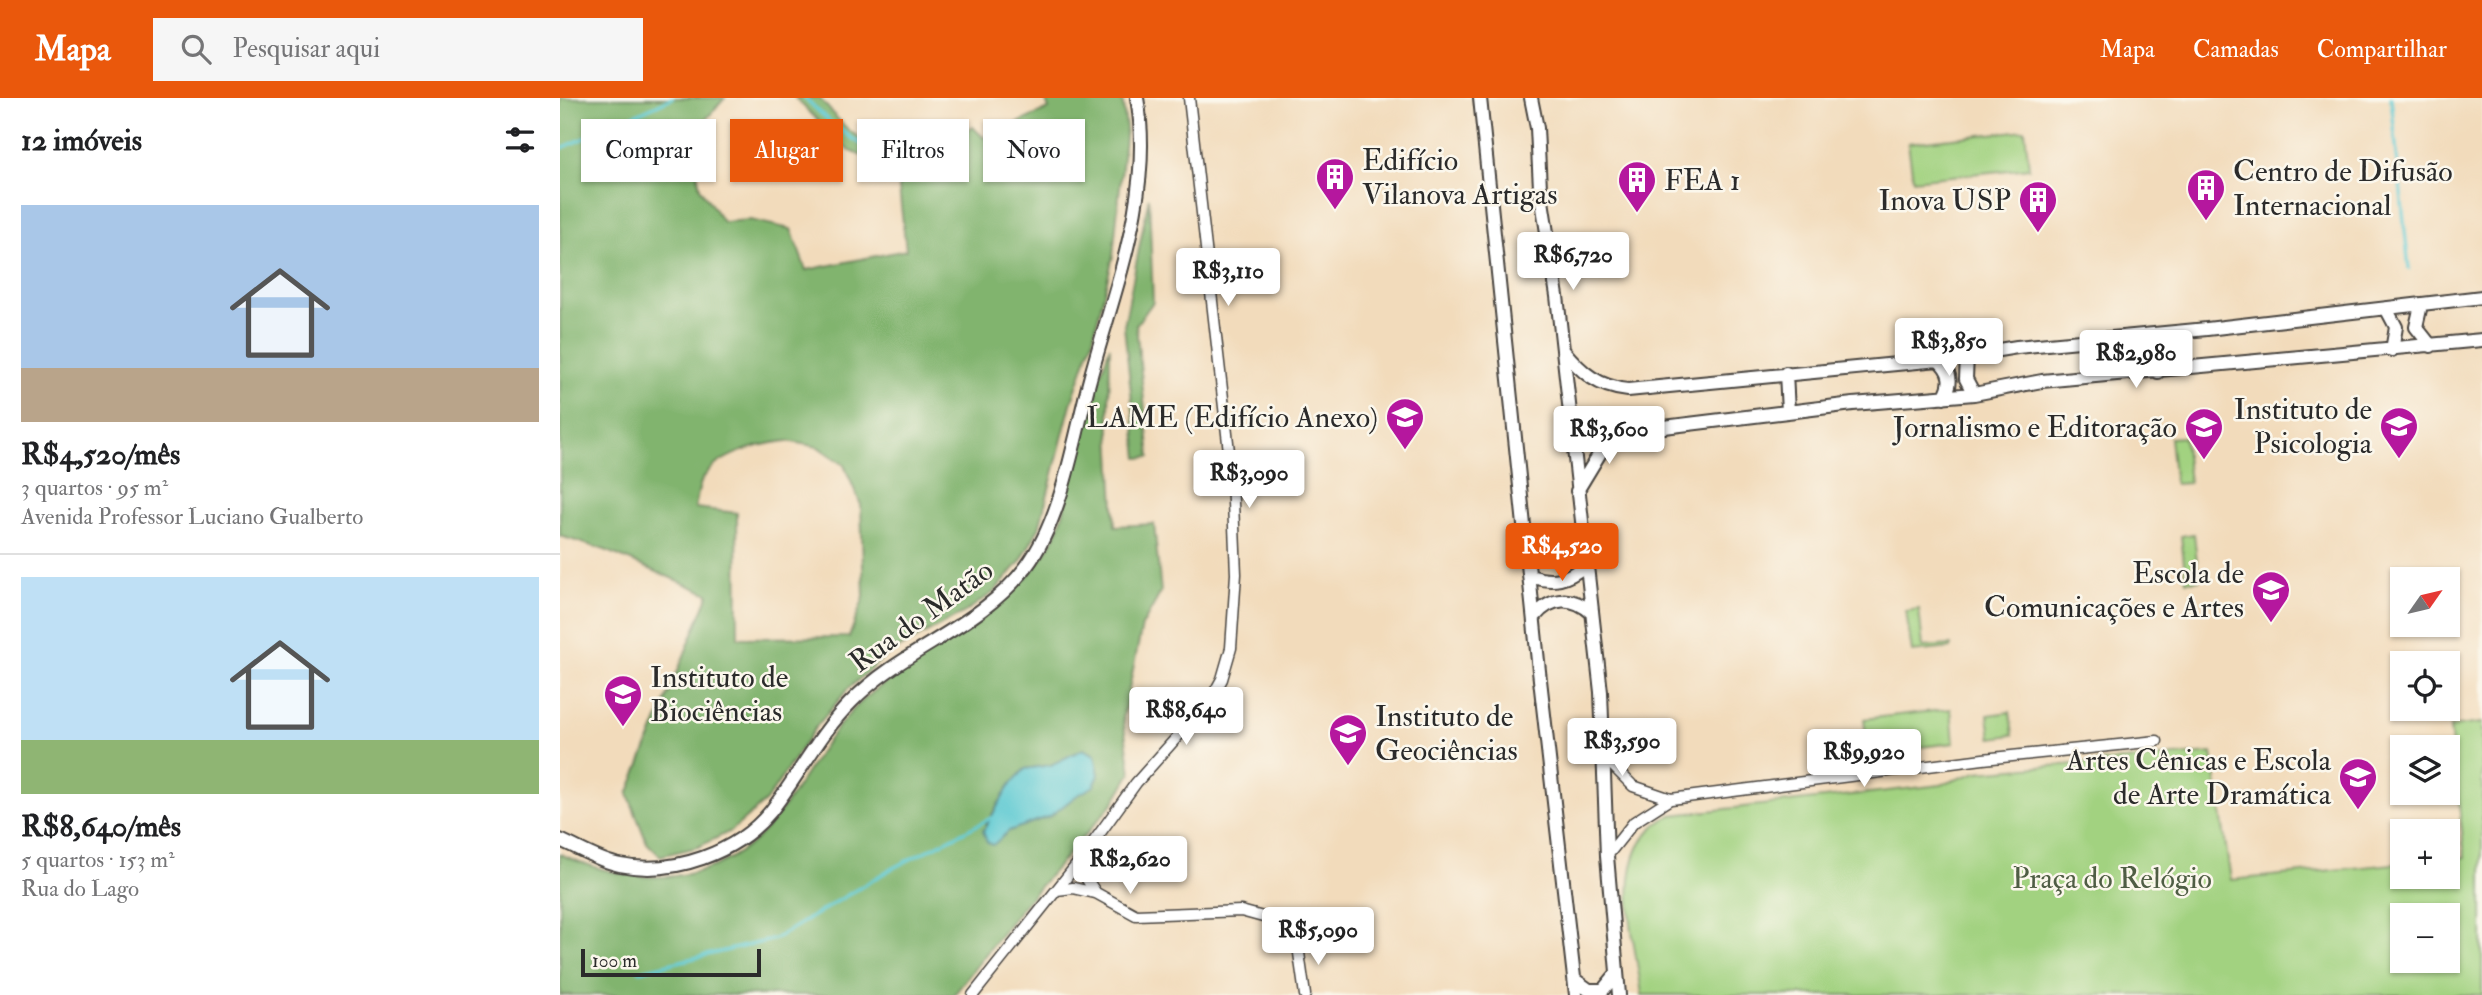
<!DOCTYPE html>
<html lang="pt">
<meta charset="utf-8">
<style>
:root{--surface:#fff;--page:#f6f6f6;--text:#202124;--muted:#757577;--line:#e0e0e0;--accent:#ea580c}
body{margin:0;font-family:"IM FELL Double Pica",serif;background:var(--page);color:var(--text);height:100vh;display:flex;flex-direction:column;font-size:26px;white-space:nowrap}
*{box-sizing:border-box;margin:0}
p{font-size:23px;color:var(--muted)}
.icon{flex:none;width:38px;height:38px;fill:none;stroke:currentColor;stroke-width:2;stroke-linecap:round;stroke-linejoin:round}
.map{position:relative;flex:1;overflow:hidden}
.sheet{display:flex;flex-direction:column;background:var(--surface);width:560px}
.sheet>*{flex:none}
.guide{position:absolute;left:21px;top:21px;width:665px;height:63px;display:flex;gap:14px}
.needle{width:46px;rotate:56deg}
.controls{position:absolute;left:1830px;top:469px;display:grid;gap:14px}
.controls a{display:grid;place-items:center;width:70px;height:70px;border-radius:0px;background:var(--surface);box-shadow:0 2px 5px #0004;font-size:35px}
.scale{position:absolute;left:21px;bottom:18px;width:180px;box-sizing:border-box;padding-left:7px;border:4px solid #2b2b2b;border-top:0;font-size:19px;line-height:24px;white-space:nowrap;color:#2b2b2b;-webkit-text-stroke:5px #fbf7ec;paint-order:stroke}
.price{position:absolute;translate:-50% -60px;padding:0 16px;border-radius:7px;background:#fff;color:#222;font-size:23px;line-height:46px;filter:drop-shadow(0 2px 4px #0008)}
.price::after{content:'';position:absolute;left:50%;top:42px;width:21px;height:16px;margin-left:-10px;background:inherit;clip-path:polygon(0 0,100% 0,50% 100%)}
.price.selected{background:var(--accent);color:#fff}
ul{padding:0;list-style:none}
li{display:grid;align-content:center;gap:14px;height:371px;padding:0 21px}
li+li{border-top:2px solid var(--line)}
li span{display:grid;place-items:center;height:217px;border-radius:0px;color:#555}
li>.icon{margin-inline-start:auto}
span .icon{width:126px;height:126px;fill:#fffc;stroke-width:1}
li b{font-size:30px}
h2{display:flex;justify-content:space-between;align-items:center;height:84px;padding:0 21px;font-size:30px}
.tag{padding:0 24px;border-radius:0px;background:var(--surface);box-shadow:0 2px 5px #0004;font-size:24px;line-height:63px}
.tag.selected{background:var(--accent);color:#fff}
header{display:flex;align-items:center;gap:42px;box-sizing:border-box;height:98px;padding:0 35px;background:var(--accent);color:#fff}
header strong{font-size:33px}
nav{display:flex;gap:38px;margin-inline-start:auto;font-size:24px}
.search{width:490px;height:63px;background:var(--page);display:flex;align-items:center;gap:18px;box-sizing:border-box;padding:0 24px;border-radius:0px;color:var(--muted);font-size:26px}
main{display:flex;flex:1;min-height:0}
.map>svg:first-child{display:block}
.green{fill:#a2d280;stroke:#667e56;stroke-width:2;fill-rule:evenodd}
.forest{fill:#81b46e;stroke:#56704c;stroke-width:2;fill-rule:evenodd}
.water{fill:#5cc9d2;stroke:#447a7e;stroke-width:2}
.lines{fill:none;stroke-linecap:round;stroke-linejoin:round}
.stream{stroke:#5cc9d2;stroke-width:3.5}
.minor-casing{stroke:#494541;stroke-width:13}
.tertiary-casing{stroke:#494541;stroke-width:16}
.minor{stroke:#fff;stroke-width:10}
.tertiary{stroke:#fff;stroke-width:12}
.labels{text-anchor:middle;stroke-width:5;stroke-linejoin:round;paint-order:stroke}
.poi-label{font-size:30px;fill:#2b2b2b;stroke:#fbf7ec;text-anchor:end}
.street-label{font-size:30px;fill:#2b2b2b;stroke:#fbf7ec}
.park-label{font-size:30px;fill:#4f5d44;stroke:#fbf7ec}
</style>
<header>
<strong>Mapa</strong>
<div class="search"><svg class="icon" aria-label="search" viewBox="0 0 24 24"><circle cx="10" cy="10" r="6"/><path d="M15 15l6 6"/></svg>Pesquisar aqui</div>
<nav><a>Mapa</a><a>Camadas</a><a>Compartilhar</a></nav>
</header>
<main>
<section class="sheet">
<h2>12 imóveis<svg class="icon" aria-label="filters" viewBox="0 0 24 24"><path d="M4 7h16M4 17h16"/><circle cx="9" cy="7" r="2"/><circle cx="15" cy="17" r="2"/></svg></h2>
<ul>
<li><span style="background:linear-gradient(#a9c7e8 75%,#b9a48a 0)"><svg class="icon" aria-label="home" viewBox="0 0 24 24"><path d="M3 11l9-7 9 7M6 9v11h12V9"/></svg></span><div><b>R$4,520/mês</b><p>3 quartos · 95 m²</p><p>Avenida Professor Luciano Gualberto</p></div></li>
<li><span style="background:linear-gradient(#bfe0f5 75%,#8fb573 0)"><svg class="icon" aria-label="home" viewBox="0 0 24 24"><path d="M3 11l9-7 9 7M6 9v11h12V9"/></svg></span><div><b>R$8,640/mês</b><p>5 quartos · 153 m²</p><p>Rua do Lago</p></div></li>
</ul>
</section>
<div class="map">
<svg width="1922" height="897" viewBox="0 0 1922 897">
<rect width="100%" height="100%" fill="#fbf7ec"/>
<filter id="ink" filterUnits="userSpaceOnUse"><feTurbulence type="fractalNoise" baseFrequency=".0143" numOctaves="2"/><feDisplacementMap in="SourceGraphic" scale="14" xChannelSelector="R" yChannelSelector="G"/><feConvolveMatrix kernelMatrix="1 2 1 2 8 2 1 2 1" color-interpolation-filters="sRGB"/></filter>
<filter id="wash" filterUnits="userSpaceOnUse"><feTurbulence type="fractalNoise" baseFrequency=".00686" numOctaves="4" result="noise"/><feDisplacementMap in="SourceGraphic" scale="28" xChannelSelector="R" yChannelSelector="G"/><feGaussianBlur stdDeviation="1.57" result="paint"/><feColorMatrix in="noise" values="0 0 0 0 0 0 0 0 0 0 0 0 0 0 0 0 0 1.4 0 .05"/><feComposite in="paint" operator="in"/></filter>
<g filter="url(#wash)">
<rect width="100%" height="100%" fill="#f2dbbb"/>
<path class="green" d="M1465,32L1469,70L1353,82L1348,45Z
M1624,339L1629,385L1615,386L1610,340Z
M1634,436L1639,482L1626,483L1621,438Z
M1359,511L1363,549L1391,547V550L1352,554L1346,513Z
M1391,611L1394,645L1308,655L1304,621Z
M1450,614L1453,637L1431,640L1428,617Z
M1922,625V897H1082C1075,840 1045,747 1112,717L1381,687L1417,674L1652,655L1671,782L1843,765V779H1888V761L1905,759L1890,629ZM1843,817H1888V863H1843Z"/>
<path class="forest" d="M0,0H165L131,38L140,90L163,124L190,122L231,131L246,172L346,152L337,73L288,52L235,0H259C270,11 281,27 294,36C332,63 376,51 413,29L424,40L489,11L485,0H562L566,29L553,158L533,241L511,306L479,430L461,463L434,494L405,514L328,556L289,590L255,630L206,703L171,733L138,749L100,758L87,745L68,696L149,496L45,452L0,438ZM227,343L258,349L284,367L301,407L304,499L289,539L178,540L177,415L135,410C137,402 138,390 142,382C157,356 200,346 227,343Z
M589,99L593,204L576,227L590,359L578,360L564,228Z
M550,248L549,316L555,428L594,426L601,494L582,528L563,620L571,675L554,704L462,809L394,897H0V756C75,789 156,793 213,723C247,681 269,627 313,594C375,546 450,516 491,446C507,419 508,383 516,354C525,318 539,283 550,248ZM523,651L535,657L539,677L534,688L516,698L490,718L449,733L426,726L450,687L465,671L491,667Z"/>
<path class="water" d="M523,651L535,657L539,677L534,688L516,698L490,718L449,733L433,747L427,744L423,733L450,687L465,671L491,667Z"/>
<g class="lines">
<path class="stream" d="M245,0C286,42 322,62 377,80
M1831,0L1849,171
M0,51L112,0
M79,873L215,841L329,772L433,719"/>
</g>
</g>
<g filter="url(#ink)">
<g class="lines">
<defs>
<path id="minor" d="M1045,660L1073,688L1111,701L1423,661L1597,643
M1047,758L1074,724L1110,701
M522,760L524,777L536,795L576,817L681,813L714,822L738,848L745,897
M497,792L513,790L535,795
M413,897L522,760L576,685L651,601L662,581L671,550L676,476L672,380L629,0"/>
<path id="tertiary" d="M920,0L979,573L1016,897
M971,0L977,30L980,90L997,198L1041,594L1047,758L1059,897
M1861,207L1856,229L1871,248
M1827,212L1836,229L1832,252
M1591,237C1585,251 1587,263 1598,274
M1559,240L1569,256L1565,275
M1003,252C1022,275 1038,289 1068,292L1378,262L1457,249L1647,231L1922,199
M1407,257L1406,281L1414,296
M1378,262C1391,273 1393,285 1384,299
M1226,275L1228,314
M1017,393L1046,345L1063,334L1293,306L1414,296L1482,283L1922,242
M970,478C994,486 1007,482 1026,467
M975,518C992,498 1013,498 1032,515
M0,742C19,750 39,763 60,767C113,778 177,755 211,713C239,677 259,636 291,604C343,550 420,530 466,469C503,420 514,339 530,281C554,191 594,94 577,0
M1015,882L1029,892H1043L1057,875"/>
</defs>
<use href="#minor" class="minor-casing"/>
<use href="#tertiary" class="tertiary-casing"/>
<use href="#minor" class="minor"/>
<use href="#tertiary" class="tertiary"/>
</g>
</g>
<defs>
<symbol id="building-pin" viewBox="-11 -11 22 30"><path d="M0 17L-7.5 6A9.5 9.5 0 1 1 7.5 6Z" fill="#b5179e" stroke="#fbf7ec"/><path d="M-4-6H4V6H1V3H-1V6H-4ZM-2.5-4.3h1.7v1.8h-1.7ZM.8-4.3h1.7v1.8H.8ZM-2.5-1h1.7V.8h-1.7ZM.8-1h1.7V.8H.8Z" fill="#fff"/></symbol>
<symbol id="university-pin" viewBox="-11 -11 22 30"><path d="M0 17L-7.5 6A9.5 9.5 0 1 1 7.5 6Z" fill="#b5179e" stroke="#fbf7ec"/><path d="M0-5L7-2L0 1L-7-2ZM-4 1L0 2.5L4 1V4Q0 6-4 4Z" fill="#fff"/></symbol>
</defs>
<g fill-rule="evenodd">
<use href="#building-pin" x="753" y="57" width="44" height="60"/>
<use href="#building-pin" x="1055" y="60" width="44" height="60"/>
<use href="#building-pin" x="1624" y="68" width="44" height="60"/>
<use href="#building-pin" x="1456" y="80" width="44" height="60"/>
<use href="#university-pin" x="823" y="297" width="44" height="60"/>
<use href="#university-pin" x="1817" y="306" width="44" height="60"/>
<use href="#university-pin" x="1622" y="307" width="44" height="60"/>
<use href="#university-pin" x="1689" y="470" width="44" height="60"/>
<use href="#university-pin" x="41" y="574" width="44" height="60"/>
<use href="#university-pin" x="766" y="613" width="44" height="60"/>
<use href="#university-pin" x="1776" y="657" width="44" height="60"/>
</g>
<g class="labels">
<g class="poi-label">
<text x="802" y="72" text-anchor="start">Edifício<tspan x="802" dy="34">Vilanova Artigas</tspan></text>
<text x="1673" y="83" text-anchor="start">Centro de Difusão<tspan x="1673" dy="34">Internacional</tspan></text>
<text x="1104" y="92" text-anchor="start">FEA 1</text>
<text x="1451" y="112">Inova USP</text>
<text x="1812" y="321">Instituto de<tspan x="1812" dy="34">Psicologia</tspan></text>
<text x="818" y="329">LAME (Edifício Anexo)</text>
<text x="1617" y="339">Jornalismo e Editoração</text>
<text x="1684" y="485">Escola de<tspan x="1684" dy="34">Comunicações e Artes</tspan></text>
<text x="90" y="589" text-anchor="start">Instituto de<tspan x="90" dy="34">Biociências</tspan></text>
<text x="815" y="628" text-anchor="start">Instituto de<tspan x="815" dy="34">Geociências</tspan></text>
<text x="1771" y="672">Artes Cênicas e Escola<tspan x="1771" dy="34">de Arte Dramática</tspan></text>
</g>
<g class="street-label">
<text transform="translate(361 518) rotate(-36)" y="10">Rua do Matão</text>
</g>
<g class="park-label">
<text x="1552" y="790">Praça do Relógio</text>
</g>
</g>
</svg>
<div class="controls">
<a><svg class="needle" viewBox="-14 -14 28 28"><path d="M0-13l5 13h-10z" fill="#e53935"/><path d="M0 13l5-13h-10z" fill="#757577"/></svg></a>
<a><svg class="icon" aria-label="locate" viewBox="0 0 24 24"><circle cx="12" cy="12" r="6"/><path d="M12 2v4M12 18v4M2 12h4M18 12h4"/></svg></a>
<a><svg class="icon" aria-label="layers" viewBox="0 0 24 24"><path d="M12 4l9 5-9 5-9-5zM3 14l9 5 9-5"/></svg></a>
<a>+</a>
<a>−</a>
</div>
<div class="scale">100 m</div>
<b class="price" style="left:1013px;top:194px">R$6,720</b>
<b class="price" style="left:668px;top:210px">R$3,110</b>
<b class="price" style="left:1389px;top:280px">R$3,850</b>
<b class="price" style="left:1576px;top:292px">R$2,980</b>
<b class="price" style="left:1049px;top:368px">R$3,600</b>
<b class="price" style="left:689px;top:412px">R$3,090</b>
<b class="price selected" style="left:1002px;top:485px">R$4,520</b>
<b class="price" style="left:626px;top:649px">R$8,640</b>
<b class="price" style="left:1062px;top:680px">R$3,590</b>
<b class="price" style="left:1304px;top:691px">R$9,920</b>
<b class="price" style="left:570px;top:798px">R$2,620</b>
<b class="price" style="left:758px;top:869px">R$5,090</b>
<div class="guide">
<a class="tag">Comprar</a>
<a class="tag selected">Alugar</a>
<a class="tag">Filtros</a>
<a class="tag">Novo</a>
</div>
</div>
</main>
